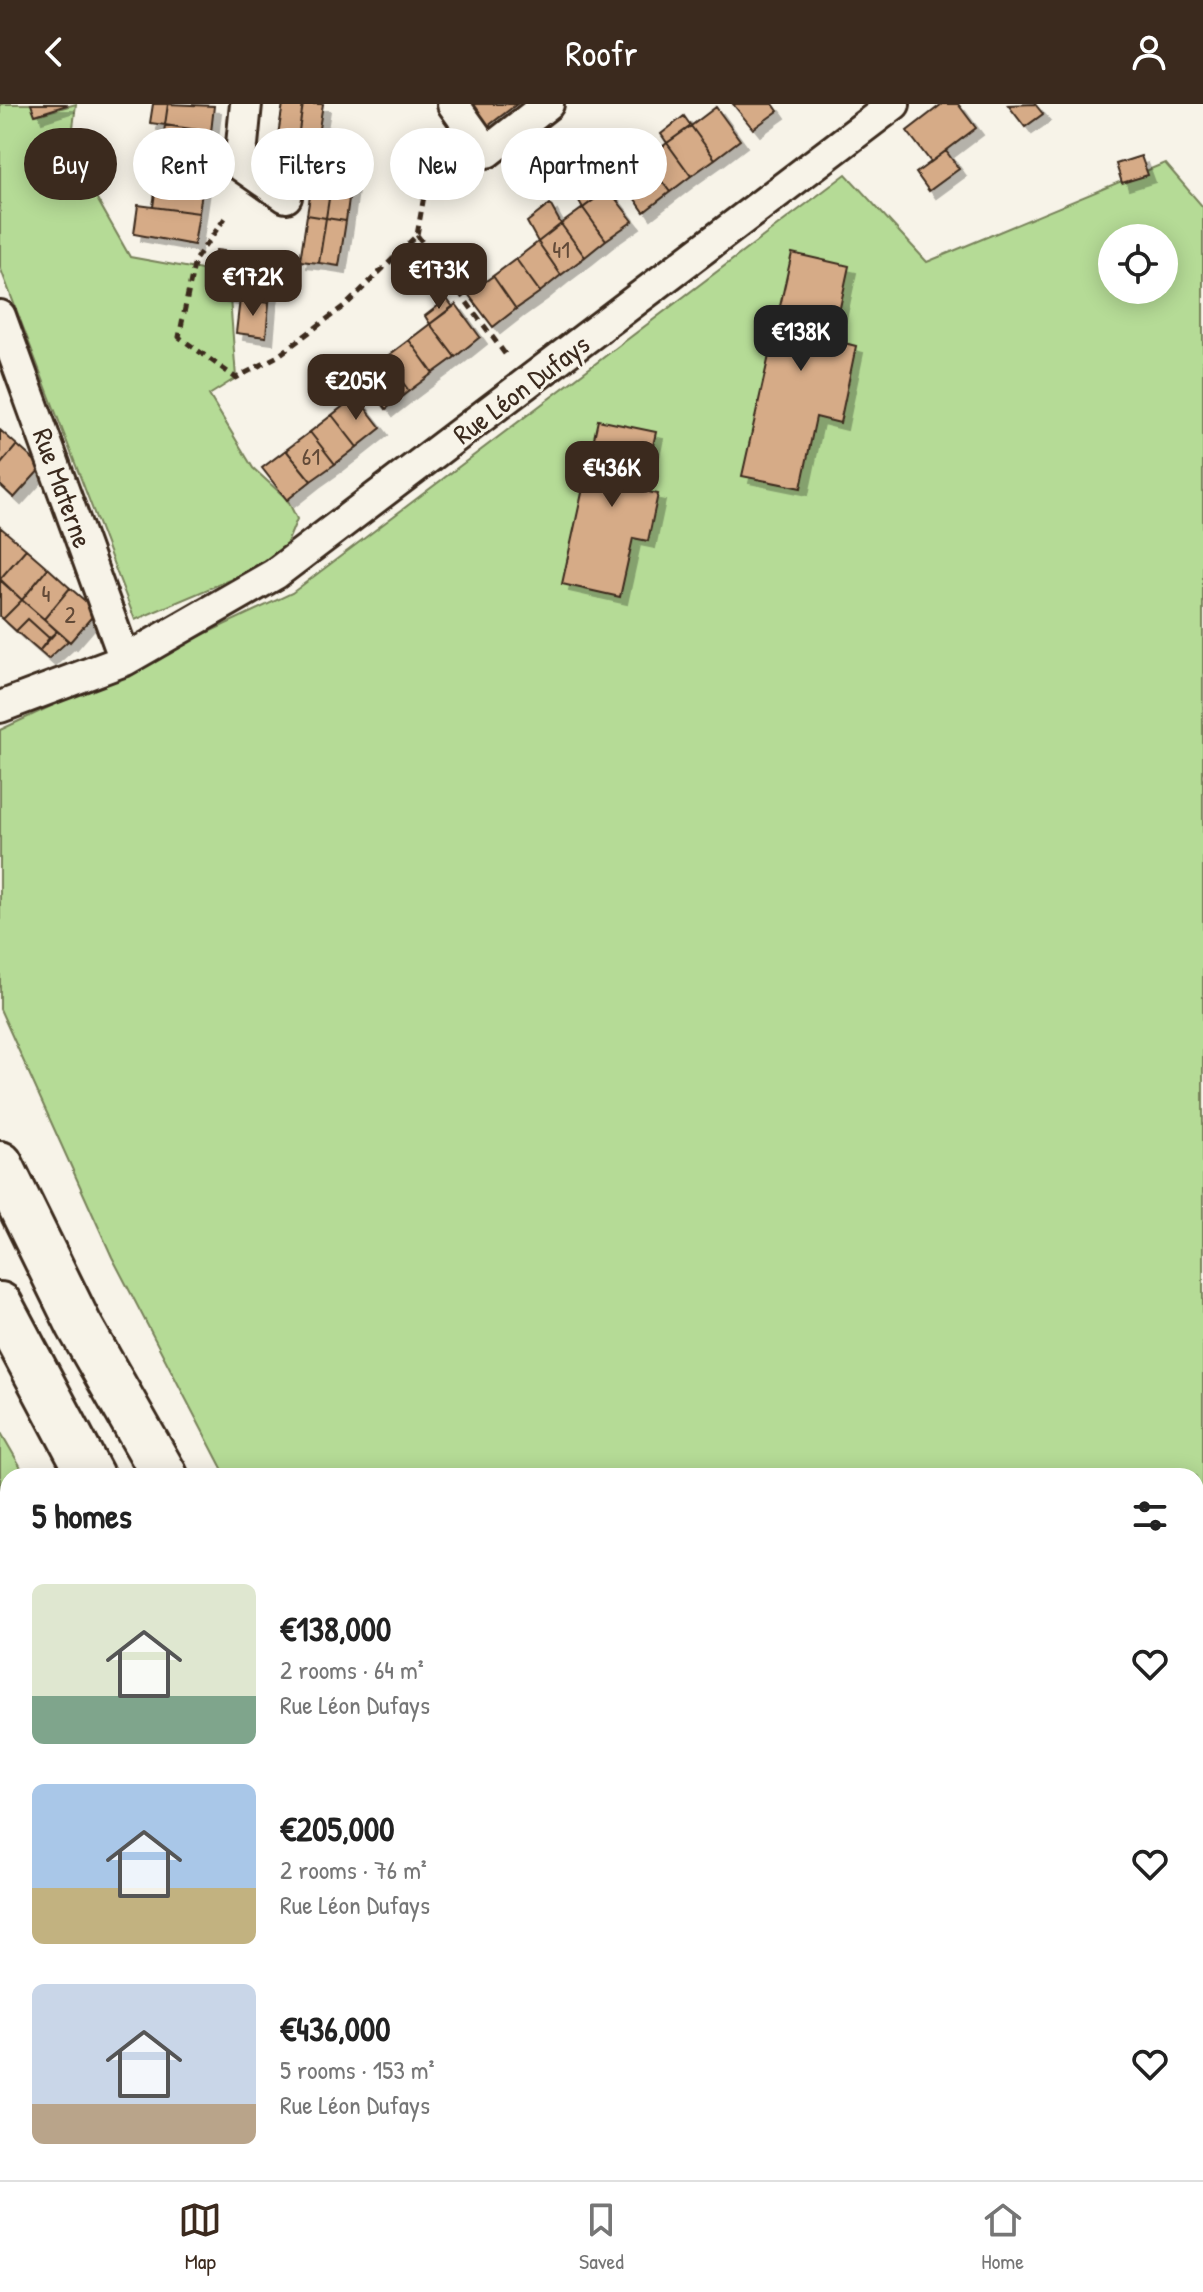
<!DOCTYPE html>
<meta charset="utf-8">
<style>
:root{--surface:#fff;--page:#f2f2f2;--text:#222;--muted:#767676;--line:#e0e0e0;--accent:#3b2a1e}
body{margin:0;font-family:"Patrick Hand",sans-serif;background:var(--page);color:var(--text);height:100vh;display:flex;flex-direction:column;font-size:30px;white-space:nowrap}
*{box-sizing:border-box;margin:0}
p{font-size:26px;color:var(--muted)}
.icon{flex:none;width:44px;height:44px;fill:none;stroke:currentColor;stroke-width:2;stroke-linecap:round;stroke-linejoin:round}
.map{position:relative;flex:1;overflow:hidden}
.details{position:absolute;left:0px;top:1364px;width:1204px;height:712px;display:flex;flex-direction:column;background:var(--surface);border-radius:24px 24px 0 0;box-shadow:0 4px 20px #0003}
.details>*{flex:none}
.top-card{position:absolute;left:24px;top:24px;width:800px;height:72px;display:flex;gap:16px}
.controls{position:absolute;left:1098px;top:120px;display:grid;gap:16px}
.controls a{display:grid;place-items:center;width:80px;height:80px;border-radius:50%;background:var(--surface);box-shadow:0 4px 20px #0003;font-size:40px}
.price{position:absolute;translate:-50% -68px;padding:0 18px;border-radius:16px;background:var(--accent);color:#fff;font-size:26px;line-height:52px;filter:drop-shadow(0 2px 4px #0008)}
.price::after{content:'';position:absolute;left:50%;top:48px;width:24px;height:18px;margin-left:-12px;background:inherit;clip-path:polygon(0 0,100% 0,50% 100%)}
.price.selected{background:#222;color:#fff}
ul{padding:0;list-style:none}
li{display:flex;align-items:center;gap:24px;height:200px;padding:0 32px}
li span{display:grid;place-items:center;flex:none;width:224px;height:160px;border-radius:12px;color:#555}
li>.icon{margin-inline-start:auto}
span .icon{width:96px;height:96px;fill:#fffc;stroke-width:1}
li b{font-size:34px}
h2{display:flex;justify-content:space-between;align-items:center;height:96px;padding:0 32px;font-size:34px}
.chip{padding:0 28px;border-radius:36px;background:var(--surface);box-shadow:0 4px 20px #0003;font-size:28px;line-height:72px}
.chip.selected{background:var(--accent);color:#fff}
header{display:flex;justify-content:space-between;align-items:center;height:104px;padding:0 32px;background:var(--accent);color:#fff;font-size:36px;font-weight:600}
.menu{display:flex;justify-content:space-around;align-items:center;height:112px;border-top:2px solid var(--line);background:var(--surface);font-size:22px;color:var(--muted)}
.menu a{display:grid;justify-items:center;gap:4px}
.menu .selected{color:var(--accent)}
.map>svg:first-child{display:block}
.green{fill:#b5db96;stroke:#78825a;stroke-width:2;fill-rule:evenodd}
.building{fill:#d6ab87;stroke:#3b2a1e;stroke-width:2;filter:url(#shadow)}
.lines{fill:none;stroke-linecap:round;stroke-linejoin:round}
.minor-casing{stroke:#3b2a1e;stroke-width:36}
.motorway-casing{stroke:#3b2a1e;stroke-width:50}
.path{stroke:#3b2a1e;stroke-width:5;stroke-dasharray:8 6;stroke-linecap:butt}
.minor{stroke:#f7f3e8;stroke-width:30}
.motorway{stroke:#f7f3e8;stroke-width:44}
.labels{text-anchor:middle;stroke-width:6;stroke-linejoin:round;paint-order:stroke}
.number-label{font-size:24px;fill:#624a38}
.street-label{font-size:28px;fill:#3b2a1e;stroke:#f7f3e8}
</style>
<header><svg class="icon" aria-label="back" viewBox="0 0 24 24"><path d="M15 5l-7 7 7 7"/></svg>Roofr<svg class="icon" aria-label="person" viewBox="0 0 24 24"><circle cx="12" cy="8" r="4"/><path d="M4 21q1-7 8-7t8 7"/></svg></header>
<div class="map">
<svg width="1203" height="2076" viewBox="0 0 1203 2076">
<defs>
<filter id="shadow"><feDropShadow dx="7" dy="7" stdDeviation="0" flood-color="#0004"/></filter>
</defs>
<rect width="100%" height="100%" fill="#f7f3e8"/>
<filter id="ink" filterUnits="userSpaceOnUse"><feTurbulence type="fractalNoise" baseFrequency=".0125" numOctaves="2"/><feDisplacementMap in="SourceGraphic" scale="16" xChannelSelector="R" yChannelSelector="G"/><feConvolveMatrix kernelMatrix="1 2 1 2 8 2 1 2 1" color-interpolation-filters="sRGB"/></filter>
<g filter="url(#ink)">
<path class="green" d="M0,0H31L36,11L76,0L70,47L130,153L213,168L210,191L230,194L236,274L209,291L253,364L287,395L297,415L281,454L135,516L0,163Z
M1165,59L1203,103V2076H733L726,2068H1196V1372H226L112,1153L0,905V626L292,489L846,70L927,158ZM1112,134H1164V186H1112Z
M0,1327L26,1372H8V1508L0,1493Z
M331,2068H492L500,2076H336Z"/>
<path class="building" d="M31,0H66L67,1L35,11Z
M153,0H168L165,21L150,19Z
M168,0L214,2L211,28L165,21Z
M283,0H303L297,40L277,37Z
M303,0H323L316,43L297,40Z
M466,0H517L484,25Z
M733,0H773L778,7L753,25Z
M942,0H958L976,24L931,58L907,27Z
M1035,0L1043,10L1025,23L1008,1Z
M716,3L740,36L715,55L691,22Z
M684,12L691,22L667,39L661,30Z
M165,21L211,28L206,57L161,50Z
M691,22L715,55L691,72L667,39Z
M667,39L691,72L670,88L646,56Z
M639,46L646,56L623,73L617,65Z
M946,47L959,65L929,87L916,69Z
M1141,52L1148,71L1122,79L1116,60Z
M646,56L670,88L644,108L621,75Z
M314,67L333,69L326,114L307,111Z
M333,69L352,72L346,117L326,114Z
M157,74L203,81L199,109L153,103Z
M601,77L607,86L583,104L578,95Z
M608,85L633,117L606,136L583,104Z
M550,100L561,120L538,138L527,118Z
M138,101L199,109L194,141L134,130Z
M583,104L606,136L585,153L561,120Z
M307,111L326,114L319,159L300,157Z
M326,114L346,117L339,162L319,159Z
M561,120L585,153L561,171L538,138Z
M538,138L561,171L540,188L516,155Z
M216,146L248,150L244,173L213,168Z
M792,149L849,162L833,236L856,242L840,319L816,313L801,384L742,372Z
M248,150L276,154L273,177L244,173Z
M516,155L540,188L516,205L493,172Z
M213,168L244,173L240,195L209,191Z
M493,172L516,205L493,223L468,190Z
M244,173L273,177L269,199L240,195Z
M240,195L269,199L266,233L236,229Z
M447,195L453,203L430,220L425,212Z
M456,200L480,233L455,253L430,220Z
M430,220L455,253L433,269L409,236Z
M409,236L433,269L409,287L385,254Z
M385,254L409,287L386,305L361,272Z
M356,292L381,324L357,343L332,311Z
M332,311L357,343L335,360L310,328Z
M598,316L656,328L643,387L658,390L648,437L633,434L620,493L562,480Z
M0,326L17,341L0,361Z
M310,328L335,360L311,377L286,346Z
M17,341L42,363L14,394L0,381V361Z
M286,346L311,377L287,396L262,364Z
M0,423L26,445L0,475Z
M26,445L48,464L22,496L0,475Z
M48,464L70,484L44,515L22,496Z
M0,476L22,496L3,515L0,512Z
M70,484L97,507L70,538L44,515Z
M22,496L44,515L57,527L49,534L28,515L16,527L3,515Z
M28,515L49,534L39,547L16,527Z
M57,527L68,537L48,555L39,547Z"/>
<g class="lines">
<defs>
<path id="minor" d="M246,0L240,61L286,93
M453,0L487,48L548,0
M0,212L125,556
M0,603L125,556L275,470L894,0
M0,1910L8,1931
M64,2068L68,2076"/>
<path id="motorway" d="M0,1060L79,1221L165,1372
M0,1201L91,1372
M573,2068L580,2076
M658,2068L665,2076"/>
</defs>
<use href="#minor" class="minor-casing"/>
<use href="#motorway" class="motorway-casing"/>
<path class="path" d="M424,91L434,26
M225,114L195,156L179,233L236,274L278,252L348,199L417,131L424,92L462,65
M417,131L508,254"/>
<use href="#minor" class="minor"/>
<use href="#motorway" class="motorway"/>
</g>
</g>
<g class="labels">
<g class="number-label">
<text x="561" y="154">41</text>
<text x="311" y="361">61</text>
<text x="46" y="498">4</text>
<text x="70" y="519">2</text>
</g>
<g class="street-label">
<text transform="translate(521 285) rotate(-37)" y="10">Rue Léon Dufays</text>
<text transform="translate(63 384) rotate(70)" y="10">Rue Materne</text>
</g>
</g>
</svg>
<div class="controls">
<a><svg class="icon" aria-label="locate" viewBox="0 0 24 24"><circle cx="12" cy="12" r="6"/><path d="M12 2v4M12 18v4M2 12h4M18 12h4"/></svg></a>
</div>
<b class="price" style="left:439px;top:207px">€173K</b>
<b class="price" style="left:253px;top:214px">€172K</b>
<b class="price selected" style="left:801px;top:269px">€138K</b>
<b class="price" style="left:356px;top:318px">€205K</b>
<b class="price" style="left:612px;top:405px">€436K</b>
<div class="top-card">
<a class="chip selected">Buy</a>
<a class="chip">Rent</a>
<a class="chip">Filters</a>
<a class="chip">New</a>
<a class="chip">Apartment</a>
</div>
<section class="details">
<h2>5 homes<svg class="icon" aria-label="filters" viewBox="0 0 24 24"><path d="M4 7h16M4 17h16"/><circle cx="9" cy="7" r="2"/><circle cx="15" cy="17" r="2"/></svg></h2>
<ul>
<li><span style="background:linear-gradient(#dfe7d0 70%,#7fa58c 0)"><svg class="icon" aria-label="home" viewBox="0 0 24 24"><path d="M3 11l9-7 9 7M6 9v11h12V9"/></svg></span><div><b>€138,000</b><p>2 rooms · 64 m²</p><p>Rue Léon Dufays</p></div><svg class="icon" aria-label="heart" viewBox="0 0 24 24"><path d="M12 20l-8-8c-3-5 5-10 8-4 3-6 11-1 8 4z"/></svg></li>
<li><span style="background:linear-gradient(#a9c7e8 65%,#c2b280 0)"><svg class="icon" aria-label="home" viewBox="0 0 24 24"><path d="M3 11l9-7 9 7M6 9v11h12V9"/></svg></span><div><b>€205,000</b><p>2 rooms · 76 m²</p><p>Rue Léon Dufays</p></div><svg class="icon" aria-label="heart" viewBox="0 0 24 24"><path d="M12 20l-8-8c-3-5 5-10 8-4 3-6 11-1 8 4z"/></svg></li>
<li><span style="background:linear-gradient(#c9d6e8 75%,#b9a48a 0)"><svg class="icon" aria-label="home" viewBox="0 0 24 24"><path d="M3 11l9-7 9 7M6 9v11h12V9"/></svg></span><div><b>€436,000</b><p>5 rooms · 153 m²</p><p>Rue Léon Dufays</p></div><svg class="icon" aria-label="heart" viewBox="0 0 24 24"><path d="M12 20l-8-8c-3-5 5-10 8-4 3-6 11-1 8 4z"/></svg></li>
</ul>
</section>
</div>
<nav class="menu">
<a class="selected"><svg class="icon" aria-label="map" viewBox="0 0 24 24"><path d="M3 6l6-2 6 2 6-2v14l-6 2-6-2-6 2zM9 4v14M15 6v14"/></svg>Map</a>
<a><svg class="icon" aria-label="saved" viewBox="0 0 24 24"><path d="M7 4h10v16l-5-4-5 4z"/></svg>Saved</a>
<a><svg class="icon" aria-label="home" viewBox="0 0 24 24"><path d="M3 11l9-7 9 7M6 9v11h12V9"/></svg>Home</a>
</nav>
